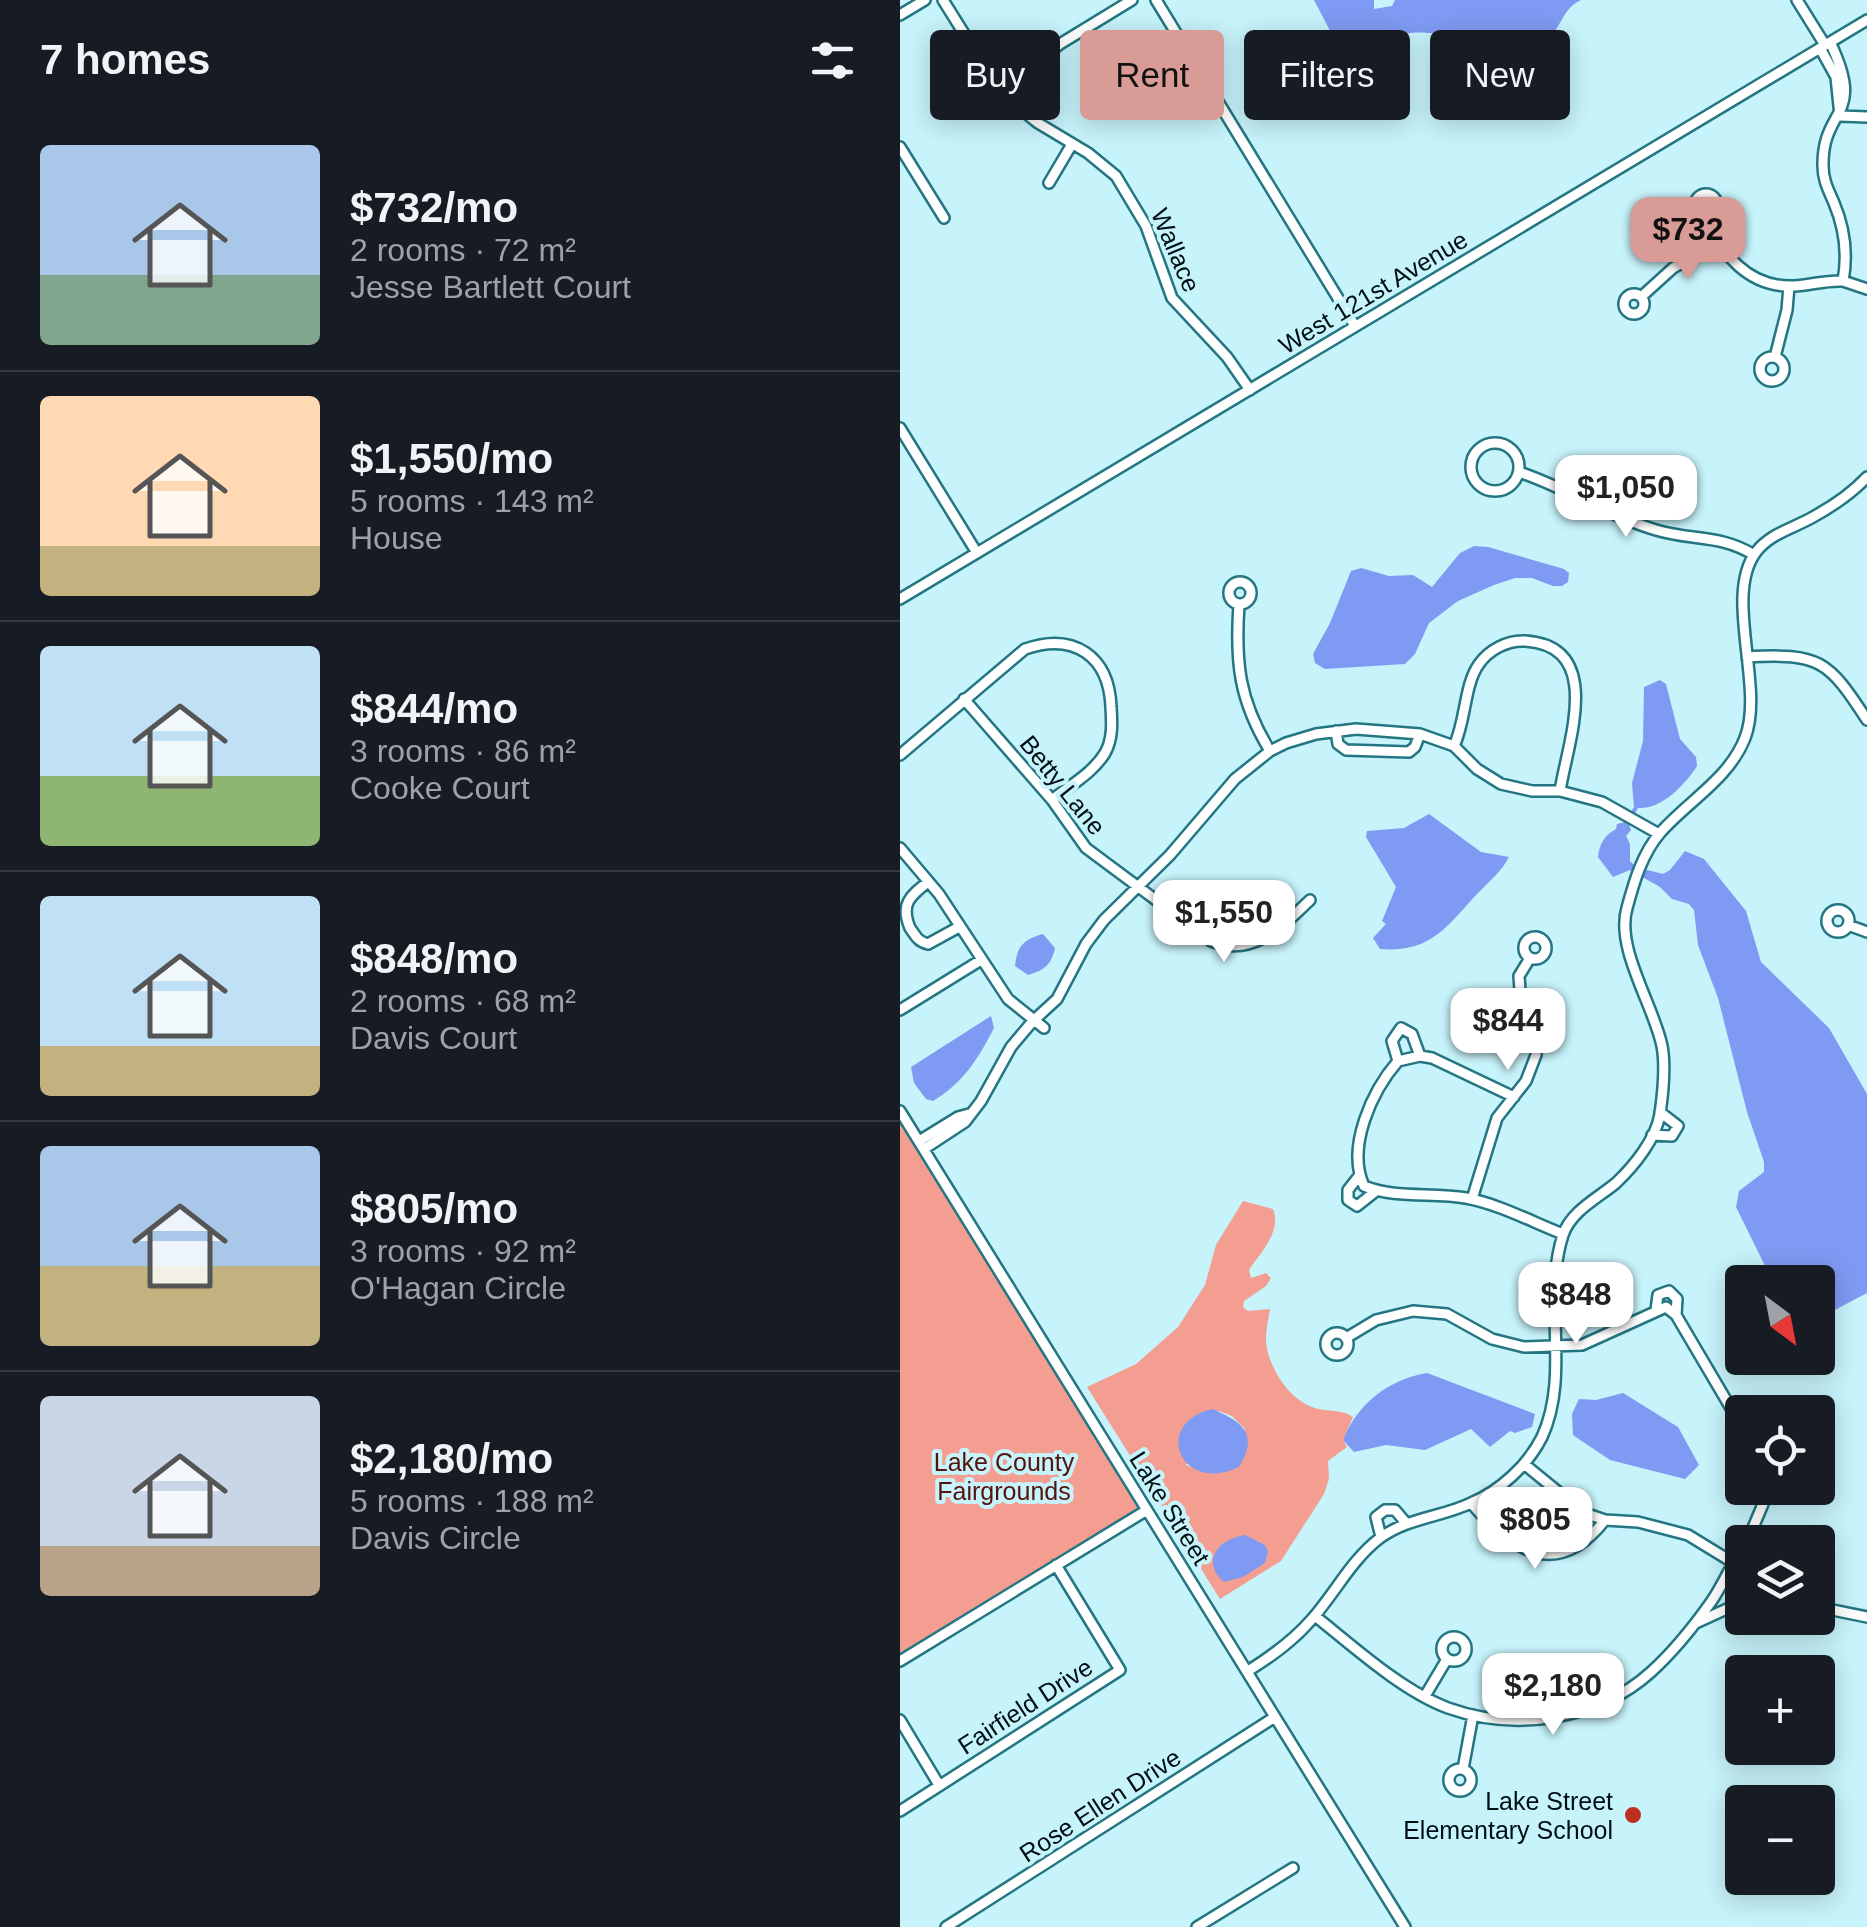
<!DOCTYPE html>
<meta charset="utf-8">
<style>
:root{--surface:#171b24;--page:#242831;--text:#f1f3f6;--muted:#9ea1a6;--line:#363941;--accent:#d99b96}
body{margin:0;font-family:Arial,sans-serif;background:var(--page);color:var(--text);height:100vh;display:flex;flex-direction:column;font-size:38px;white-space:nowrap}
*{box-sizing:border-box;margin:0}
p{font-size:32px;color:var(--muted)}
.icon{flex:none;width:55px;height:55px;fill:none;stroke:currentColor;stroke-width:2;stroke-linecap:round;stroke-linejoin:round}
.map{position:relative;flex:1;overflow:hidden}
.panel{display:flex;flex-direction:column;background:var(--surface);width:900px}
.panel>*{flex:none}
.banner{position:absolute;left:30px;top:30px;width:785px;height:90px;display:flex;gap:20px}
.needle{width:65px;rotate:148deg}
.buttons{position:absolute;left:825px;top:1265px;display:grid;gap:20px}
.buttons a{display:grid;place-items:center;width:110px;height:110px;border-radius:10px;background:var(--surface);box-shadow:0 5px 25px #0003;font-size:50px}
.price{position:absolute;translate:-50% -85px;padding:0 22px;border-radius:20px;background:#fff;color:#222;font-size:32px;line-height:65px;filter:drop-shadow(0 2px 5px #0008)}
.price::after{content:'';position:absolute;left:50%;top:60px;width:30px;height:22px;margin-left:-15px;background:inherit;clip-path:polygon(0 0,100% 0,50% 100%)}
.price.on{background:var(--accent);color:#111}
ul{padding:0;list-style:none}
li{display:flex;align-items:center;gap:30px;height:250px;padding:0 40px}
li+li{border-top:2px solid var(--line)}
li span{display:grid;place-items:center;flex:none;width:280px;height:200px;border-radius:10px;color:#555}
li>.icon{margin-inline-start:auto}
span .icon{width:120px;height:120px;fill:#fffc;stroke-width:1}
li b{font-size:42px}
h2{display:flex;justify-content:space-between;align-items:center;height:120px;padding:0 40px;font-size:42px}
.pill{padding:0 35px;border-radius:10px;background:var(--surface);box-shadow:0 5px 25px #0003;font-size:35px;line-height:90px}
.pill.on{background:var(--accent);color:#111}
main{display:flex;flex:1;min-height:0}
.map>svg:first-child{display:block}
.green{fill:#f39e90;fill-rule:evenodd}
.water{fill:#7f9af3}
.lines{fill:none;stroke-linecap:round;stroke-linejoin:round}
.street-casing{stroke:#237682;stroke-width:14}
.street{stroke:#fff;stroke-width:9}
.poi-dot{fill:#bc2f21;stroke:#c7f3fb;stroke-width:4}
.labels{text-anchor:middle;stroke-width:8;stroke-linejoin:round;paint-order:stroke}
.street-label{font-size:25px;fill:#000f13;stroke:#c7f3fb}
.park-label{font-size:25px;fill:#55130c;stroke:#c7f3fb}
.poi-label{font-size:25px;fill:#000f13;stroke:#c7f3fb;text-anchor:end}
</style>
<main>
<section class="panel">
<h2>7 homes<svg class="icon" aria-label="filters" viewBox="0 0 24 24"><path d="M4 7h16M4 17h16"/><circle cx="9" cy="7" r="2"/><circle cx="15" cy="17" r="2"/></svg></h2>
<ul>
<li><span style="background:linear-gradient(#a9c7e8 65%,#7fa58c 0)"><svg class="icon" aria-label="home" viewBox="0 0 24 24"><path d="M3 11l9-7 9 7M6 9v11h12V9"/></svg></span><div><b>$732/mo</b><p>2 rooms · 72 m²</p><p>Jesse Bartlett Court</p></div></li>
<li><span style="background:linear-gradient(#ffd9b3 75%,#c2b280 0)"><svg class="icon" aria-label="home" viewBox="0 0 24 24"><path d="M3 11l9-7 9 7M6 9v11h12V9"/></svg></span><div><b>$1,550/mo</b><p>5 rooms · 143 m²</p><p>House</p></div></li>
<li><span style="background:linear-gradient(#bfe0f5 65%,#8fb573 0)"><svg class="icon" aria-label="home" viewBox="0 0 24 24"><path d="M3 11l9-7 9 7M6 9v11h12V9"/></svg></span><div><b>$844/mo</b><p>3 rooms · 86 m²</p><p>Cooke Court</p></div></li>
<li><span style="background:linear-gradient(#bfe0f5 75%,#c2b280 0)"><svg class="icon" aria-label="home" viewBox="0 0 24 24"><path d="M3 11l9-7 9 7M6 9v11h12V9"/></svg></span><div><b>$848/mo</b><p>2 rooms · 68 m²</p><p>Davis Court</p></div></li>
<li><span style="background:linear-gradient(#a9c7e8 60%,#c2b280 0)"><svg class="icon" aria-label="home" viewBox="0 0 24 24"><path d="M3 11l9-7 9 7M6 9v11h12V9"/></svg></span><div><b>$805/mo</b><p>3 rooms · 92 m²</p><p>O'Hagan Circle</p></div></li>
<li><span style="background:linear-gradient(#c9d6e8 75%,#b9a48a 0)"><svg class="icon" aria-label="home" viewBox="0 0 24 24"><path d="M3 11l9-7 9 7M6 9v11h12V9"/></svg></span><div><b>$2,180/mo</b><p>5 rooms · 188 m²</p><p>Davis Circle</p></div></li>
</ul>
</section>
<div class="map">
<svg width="967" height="1927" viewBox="0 0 967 1927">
<rect width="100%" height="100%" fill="#c7f3fb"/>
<path class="green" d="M0,1113L248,1509L0,1663Z
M343,1201L373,1209C382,1231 361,1252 349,1270L351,1278L366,1273L371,1278L366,1286L344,1301L343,1307L348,1311L370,1309C368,1322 364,1336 367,1349C372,1372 391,1401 415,1408C428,1412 442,1409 453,1417L443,1440L447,1447L428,1461L429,1479L424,1494L381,1561L320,1599L187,1387L236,1364L278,1327L305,1285L316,1245ZM319,1411L332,1416L345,1429L308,1473L286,1465Z"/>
<path class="water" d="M414,0H474V9L492,6L495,0H681C667,6 663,19 655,31C643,48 609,52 592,46L587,56L580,54L583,44L558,41L554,36C534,34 505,27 489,42C493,72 476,103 442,99L433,80L438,46Z
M574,546L588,547L664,569L669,573L668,582L662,586H653L632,578H615L594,585L558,601L529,623L515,654L505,664L425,669L415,663L413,654L430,623L451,571L461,568L489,576L513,575L532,587L560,553Z
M760,680L766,684L780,739L796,757L797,766C785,785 761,810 738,808L729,824L731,830L726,836L730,844V861L736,867L763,874L770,870L785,851L804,859L846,911L861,962L929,1028L967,1094V1293L918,1319V1282H873L836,1207L839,1191L864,1172V1162L847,1112L818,998L798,945L794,910L789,904L772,899L760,887L730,870L713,877L698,857C699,844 705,835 716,829L717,824L725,822L734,807L732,783L743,741L744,687Z
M529,814L581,852L609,857C602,870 595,876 584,887C551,919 536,954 480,949L473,938L486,924L482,921L496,887L466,837L467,831L504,828Z
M143,934L155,948C151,966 144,970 128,975L115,966C117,946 124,939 143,934Z
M91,1016L94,1028C78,1059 63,1083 33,1101L26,1099L14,1083L11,1067Z
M527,1373L635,1414L632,1427L615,1433L610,1431L590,1447L571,1429L525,1450L486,1445L454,1452L443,1440C458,1403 488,1380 527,1373Z
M723,1393L778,1427L799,1465L785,1479L710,1460L673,1435L672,1414L679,1399L696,1400Z
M312,1409C341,1421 360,1433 339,1467C281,1495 251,1424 312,1409Z
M345,1535L365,1545L368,1552L365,1563L343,1577L324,1582C300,1561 319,1539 345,1535Z"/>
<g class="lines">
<defs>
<path id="street" d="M43,0L83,64L113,103L138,123L188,153L216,176L246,226L272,298L327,357L350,390
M256,0L455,326
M897,0L925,45
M0,15L25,0
M930,42C967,119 922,106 923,166C923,181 929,191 934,203C945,229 948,254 943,281L967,289
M920,48L936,77L940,116
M102,90L160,44L232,0
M940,116L967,117
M0,147L44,218
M149,183L172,144
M795 205a11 11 0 1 1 22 0a11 11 0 1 1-22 0Z
M804,216C822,254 848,288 894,286C911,285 926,280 943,281
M724 304a10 10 0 1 1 20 0a10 10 0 1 1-20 0Z
M741,297L773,268L817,243
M860 369a12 12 0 1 1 24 0a12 12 0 1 1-24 0Z
M875,357L887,310L889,286
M0,428L77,553
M571 467a24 24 0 1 1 48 0a24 24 0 1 1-48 0Z
M619,472C667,488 711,517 756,530C792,541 820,534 854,555
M329 593a11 11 0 1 1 22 0a11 11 0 1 1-22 0Z
M0,599L967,20
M339,604C335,663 339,700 370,751
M847,657C920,653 928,660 967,720
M64,699L152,800L186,848L311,941C352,958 382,927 410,900
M436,731L438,744L446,750L509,752L515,747L520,734
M554,746C566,721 564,685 579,664C589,650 607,640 625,641C706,646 667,744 660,791
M0,755L125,649C174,632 209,656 211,707C212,723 213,739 205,753C193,773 169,786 152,800
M0,848L39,894L108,999L144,1028
M28,882C10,896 0,904 10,928C16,936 17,941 28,944L59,927
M927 921a11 11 0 1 1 22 0a11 11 0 1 1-22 0Z
M948,925L967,932
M624 948a11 11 0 1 1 22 0a11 11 0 1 1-22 0Z
M0,1010L81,960
M498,1061L492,1041L501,1028L512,1034L520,1056
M614,1097L532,1058L520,1056L498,1061C472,1091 446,1147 464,1186C495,1199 533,1192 566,1198C599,1204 632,1222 663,1234
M0,1111L505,1927
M752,1135L772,1136L778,1126L760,1112
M19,1141L58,1117L69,1114
M24,1149L65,1122L81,1101L111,1047L132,1022L157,999L186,944L204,920L270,855L335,779L370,751L386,743L416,734L456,729L520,734L554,746L577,769L601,784L632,791H660L702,802L759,834
M459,1176L448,1190V1200L457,1206L476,1191
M572,1199L597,1118L626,1081L636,1055L637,1034L620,991L619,976L630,958
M756,1310L758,1295L769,1291L777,1299L776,1315
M426 1344a11 11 0 1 1 22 0a11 11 0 1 1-22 0Z
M446,1338L476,1320L513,1311L547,1314L592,1339L624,1347L682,1345L766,1307L776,1315L842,1427
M624,1464L684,1513L705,1520L738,1522L788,1535L842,1568
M571,1503C612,1551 657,1581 705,1520
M481,1537L476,1517L485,1510H495L507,1524
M847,1542L863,1504L862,1488
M918,1607L967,1617
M415,1616C454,1647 502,1691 548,1708C615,1732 698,1720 751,1672C773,1652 794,1626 811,1602C823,1585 830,1566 842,1549
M796,1623L842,1602
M542 1649a12 12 0 1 1 24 0a12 12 0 1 1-24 0Z
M0,1661L247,1510
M348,1671C372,1656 393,1641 412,1619C435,1593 452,1559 480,1538C507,1518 542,1517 571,1503C600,1491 628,1465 642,1437C671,1374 642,1299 663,1235C671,1211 698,1198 716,1183C734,1166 756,1139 760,1114C763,1093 766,1067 762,1046C754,1006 715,948 727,908C734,882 742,854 760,833C788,801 829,779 845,738C865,687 823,596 856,552C871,533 892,529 913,517C933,506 952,493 967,477
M525,1696L547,1659
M0,1720L39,1785
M549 1780a11 11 0 1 1 22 0a11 11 0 1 1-22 0Z
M563,1769L573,1715
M0,1811L220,1670L156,1565
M46,1927L375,1717
M297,1927L393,1868"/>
</defs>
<use href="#street" class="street-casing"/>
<use href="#street" class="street"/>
</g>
<circle class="poi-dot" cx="733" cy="1815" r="10"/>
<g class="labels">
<g class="street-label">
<text transform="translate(276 250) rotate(67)" y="9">Wallace</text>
<text transform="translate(473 292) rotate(-31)" y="9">West 121st Avenue</text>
<text transform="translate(163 785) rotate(51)" y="9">Betty Lane</text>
<text transform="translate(270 1508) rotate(58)" y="9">Lake Street</text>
<text transform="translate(125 1706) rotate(-33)" y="9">Fairfield Drive</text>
<text transform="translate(200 1805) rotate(-33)" y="9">Rose Ellen Drive</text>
</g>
<g class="park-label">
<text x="104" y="1471">Lake County<tspan x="104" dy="29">Fairgrounds</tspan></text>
</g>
<g class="poi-label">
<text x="713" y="1810">Lake Street<tspan x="713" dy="29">Elementary School</tspan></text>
</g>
</g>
</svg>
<div class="buttons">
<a><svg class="needle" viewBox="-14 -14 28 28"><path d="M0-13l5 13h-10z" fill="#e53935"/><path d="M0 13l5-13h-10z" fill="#9ea1a6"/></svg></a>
<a><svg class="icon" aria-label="locate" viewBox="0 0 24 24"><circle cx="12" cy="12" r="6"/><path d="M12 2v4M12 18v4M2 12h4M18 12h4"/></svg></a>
<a><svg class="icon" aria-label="layers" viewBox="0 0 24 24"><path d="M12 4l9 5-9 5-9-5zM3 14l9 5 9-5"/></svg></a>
<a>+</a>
<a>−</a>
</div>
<b class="price on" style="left:788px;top:282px">$732</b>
<b class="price" style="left:726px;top:540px">$1,050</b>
<b class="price" style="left:324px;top:965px">$1,550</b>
<b class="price" style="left:608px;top:1073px">$844</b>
<b class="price" style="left:676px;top:1347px">$848</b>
<b class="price" style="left:635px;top:1572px">$805</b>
<b class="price" style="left:653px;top:1738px">$2,180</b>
<div class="banner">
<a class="pill">Buy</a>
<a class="pill on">Rent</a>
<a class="pill">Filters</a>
<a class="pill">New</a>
</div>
</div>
</main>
